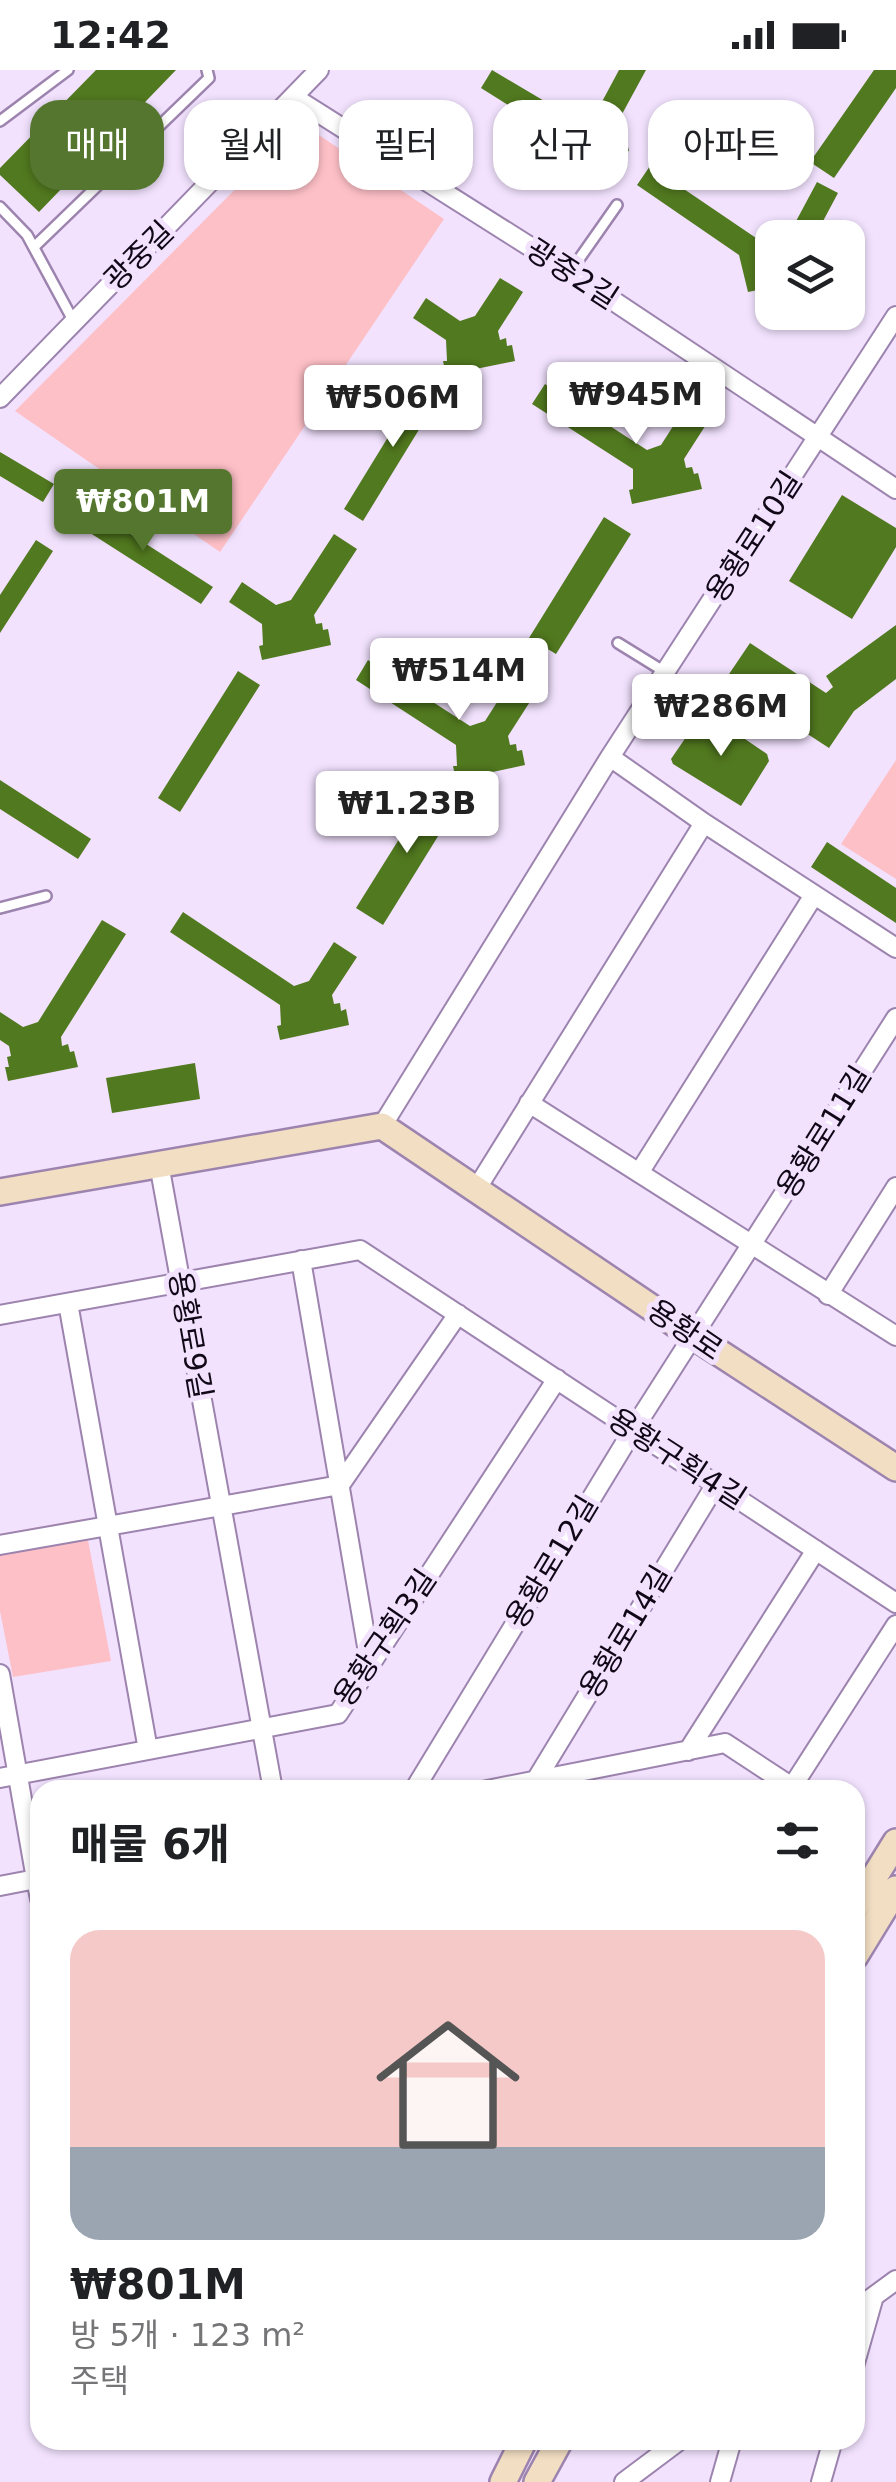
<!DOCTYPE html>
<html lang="ko">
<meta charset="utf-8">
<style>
:root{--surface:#fff;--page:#f6f6f6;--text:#202124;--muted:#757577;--line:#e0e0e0;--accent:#54762e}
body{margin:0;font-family:"DejaVu Sans","Noto Sans KR",sans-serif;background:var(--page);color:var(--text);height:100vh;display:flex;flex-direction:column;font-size:38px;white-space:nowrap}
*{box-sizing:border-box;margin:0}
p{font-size:32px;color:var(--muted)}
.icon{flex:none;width:55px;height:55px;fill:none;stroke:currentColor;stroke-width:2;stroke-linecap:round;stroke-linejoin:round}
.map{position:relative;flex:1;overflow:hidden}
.side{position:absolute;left:30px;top:1710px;width:835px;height:670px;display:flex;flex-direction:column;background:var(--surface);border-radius:30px;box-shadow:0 2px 8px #0004}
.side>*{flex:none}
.hud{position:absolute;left:30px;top:30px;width:838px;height:90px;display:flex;gap:20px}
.tools{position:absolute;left:755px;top:150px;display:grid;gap:20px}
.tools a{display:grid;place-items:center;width:110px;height:110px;border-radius:20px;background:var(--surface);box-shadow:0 2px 8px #0004;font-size:50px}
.price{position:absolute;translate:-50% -85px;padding:0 22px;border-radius:10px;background:#fff;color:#222;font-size:32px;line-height:65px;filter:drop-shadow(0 2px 5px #0008)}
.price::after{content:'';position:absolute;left:50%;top:60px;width:30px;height:22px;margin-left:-15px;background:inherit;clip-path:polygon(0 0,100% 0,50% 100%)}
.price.active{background:var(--accent);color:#fff}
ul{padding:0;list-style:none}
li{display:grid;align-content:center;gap:20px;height:530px;padding:0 40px}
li+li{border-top:2px solid var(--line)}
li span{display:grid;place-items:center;height:310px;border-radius:30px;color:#555}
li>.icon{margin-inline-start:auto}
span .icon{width:180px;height:180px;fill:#fffc;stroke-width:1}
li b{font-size:42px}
h2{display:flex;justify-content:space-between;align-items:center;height:120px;padding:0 40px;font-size:42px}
.tag{padding:0 35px;border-radius:30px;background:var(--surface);box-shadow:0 2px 8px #0004;font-size:35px;line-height:90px}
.tag.active{background:var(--accent);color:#fff}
.status{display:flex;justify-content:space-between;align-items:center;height:70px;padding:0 50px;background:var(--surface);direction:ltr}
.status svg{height:28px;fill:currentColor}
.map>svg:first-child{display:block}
.green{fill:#fec0c7}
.building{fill:#51791f}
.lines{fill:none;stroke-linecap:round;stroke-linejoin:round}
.lane-casing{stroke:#9d84af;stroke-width:14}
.street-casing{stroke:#9d84af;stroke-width:22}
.secondary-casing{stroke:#9d84af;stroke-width:30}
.lane{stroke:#fff;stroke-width:9}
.street{stroke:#fff;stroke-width:18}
.secondary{stroke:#f2dec3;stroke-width:25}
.labels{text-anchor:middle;stroke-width:10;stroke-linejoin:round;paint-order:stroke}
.street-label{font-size:30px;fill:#110817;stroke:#f2e2fe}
</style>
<div class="status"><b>12:42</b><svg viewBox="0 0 49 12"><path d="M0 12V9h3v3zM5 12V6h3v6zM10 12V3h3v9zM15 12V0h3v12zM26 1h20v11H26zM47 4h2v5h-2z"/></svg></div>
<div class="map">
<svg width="896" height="2412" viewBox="0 0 896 2412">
<rect width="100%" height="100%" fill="#f2e2fe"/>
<path class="green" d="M301,53L444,149L220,482L15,341Z
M896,690V809L841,774Z
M84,1449L111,1591L13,1607L0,1541V1464Z"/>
<path class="building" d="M96,0H176L39,142L0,105V98Z
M492,0L568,45L597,41L619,0H646L621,46L629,81L557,97L548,60L481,18Z
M874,0H896V18L834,108L810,92Z
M650,96L759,170L772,168V217L748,222L739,185L637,115Z
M817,112L838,123L814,168H787Z
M500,208L523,222L498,261L500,270L506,268L507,276L512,275L515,291L446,305L443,291H447L446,270L413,248L426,228L460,251L475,246Z
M423,310L442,322L363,451L344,439Z
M545,314L647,380L661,375L686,336L709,350L684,389L686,398L692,397L694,404L698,403L702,419L632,434L629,420L633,419V399L532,334Z
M0,382L54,414L43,432L0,406Z
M842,425L896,458V477L852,549L789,511Z
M84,434L213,517L201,534L73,452Z
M604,447L631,464L556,584L529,568Z
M334,464L357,479L314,545L316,554L322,553L323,560L328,559L331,575L262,590L259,576L263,575L262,554L229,532L242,512L276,535L291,530Z
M36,470L53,481L0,563V525Z
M896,555V609L854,641L829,678L725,610L750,573L826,623L833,617L826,606Z
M368,590L470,656L485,651L510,612L533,627L508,666L510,675L516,674L517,681L522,680L525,695L456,710L453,696H457L456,675L356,610Z
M238,601L260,615L180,742L158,728Z
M704,641L767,684L769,691L741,736L673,694L671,689Z
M0,710L91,769L78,789L0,739Z
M431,718L458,734L383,855L356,838Z
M827,772L896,818V853L811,797Z
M183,842L294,916L309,911L334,872L357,887L332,925L334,934L340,933L341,941L346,939L349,955L280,970L277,956L281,955L280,935L170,862Z
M102,850L126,864L61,967L62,976L68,974L70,982L74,981L78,997L8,1011L5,997H9L7,987L11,986L9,976L0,970V942L23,957L38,952Z
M195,993L200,1029L112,1043L106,1008Z"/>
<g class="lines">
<defs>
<path id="lane" d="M0,51L68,0
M0,137L27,165L74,252
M34,177L209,8L207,0
M570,202L617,135
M618,573L665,602
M0,838L46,826"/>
<path id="street" d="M295,28L570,202L896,419
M0,328L319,0
M610,687L704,753L896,878
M529,1033L896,1266
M382,1056L610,687L896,246
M159,1094L273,1720
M639,1103L814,825
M477,1118L704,753
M301,1190L370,1594
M828,1225L896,1117
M68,1233L148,1680
M0,1245L360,1180L896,1533
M0,1475L340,1415L458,1244
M0,1604L36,1809L40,1808
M688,1681L816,1480
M0,1708L338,1644L557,1309
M536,1710L716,1414
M414,1720L633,1360L896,948
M487,1720L725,1673L792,1717L896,1555
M0,1816L36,1809L40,1829
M855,2240L896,2210
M855,2293L874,2226
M624,2412L680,2370
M720,2412L732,2370
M821,2412L833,2370"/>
<path id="secondary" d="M0,1122L382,1056L695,1267L896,1398
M855,1838L896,1772
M855,1886L896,1819
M503,2412L524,2370
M537,2412L560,2370"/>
</defs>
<use href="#lane" class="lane-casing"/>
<use href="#street" class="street-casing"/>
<use href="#secondary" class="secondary-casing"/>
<use href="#lane" class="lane"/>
<use href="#street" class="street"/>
<use href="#secondary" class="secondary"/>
</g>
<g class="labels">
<g class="street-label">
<text transform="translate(139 186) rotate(-45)" y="10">광중길</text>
<text transform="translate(572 204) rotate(33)" y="10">광중2길</text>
<text transform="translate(754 467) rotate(-57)" y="10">용황로10길</text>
<text transform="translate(824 1062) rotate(-58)" y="10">용황로11길</text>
<text transform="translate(685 1260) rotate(34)" y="10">용황로</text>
<text transform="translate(190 1265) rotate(80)" y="10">용황로9길</text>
<text transform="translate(677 1389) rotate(33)" y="10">용황구획4길</text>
<text transform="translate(552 1492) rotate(-59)" y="10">용황로12길</text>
<text transform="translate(626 1562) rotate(-59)" y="10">용황로14길</text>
<text transform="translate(385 1568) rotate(-56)" y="10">용황구획3길</text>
</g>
</g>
</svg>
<div class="tools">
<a><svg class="icon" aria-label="layers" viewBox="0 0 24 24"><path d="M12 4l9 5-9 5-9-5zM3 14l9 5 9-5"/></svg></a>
</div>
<b class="price" style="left:636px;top:377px">₩945M</b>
<b class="price" style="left:393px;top:380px">₩506M</b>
<b class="price active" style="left:143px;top:484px">₩801M</b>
<b class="price" style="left:459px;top:653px">₩514M</b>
<b class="price" style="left:721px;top:689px">₩286M</b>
<b class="price" style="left:407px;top:786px">₩1.23B</b>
<div class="hud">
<a class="tag active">매매</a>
<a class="tag">월세</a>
<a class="tag">필터</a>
<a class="tag">신규</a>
<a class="tag">아파트</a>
</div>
<section class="side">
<h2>매물 6개<svg class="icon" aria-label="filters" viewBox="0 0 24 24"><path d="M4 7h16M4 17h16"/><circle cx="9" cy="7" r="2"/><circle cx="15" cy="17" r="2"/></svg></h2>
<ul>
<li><span style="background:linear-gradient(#f6c9c9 70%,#9aa5b1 0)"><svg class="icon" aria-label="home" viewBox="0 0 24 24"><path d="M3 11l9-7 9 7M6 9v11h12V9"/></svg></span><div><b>₩801M</b><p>방 5개 · 123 m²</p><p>주택</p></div></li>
</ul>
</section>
</div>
